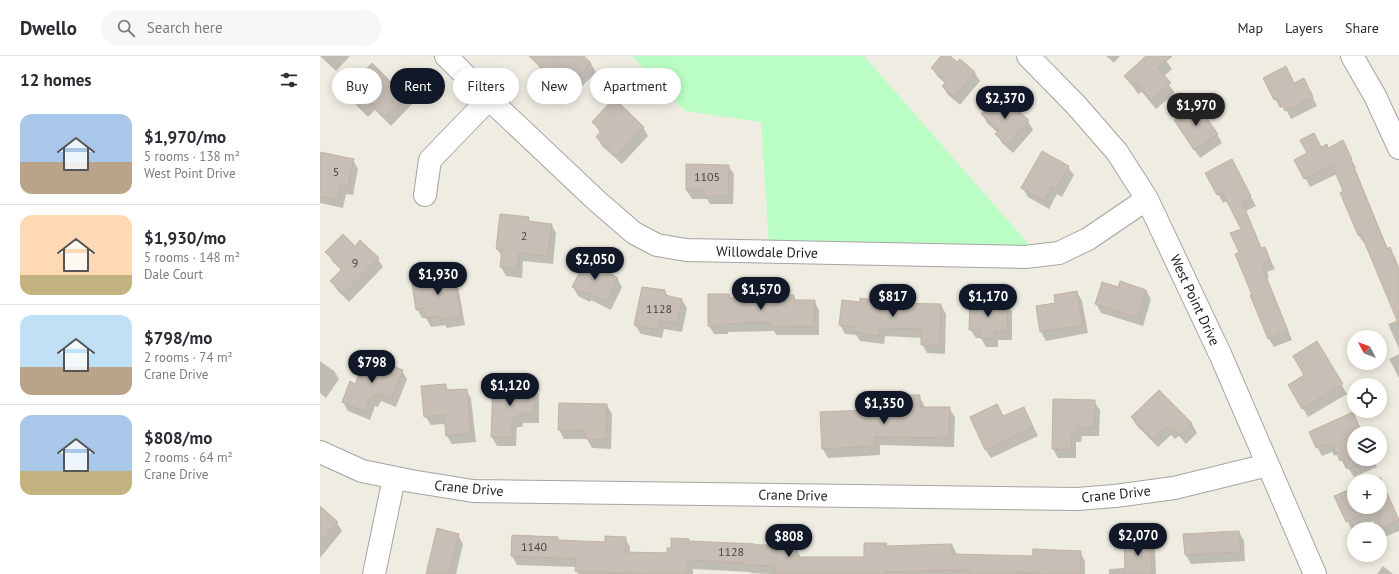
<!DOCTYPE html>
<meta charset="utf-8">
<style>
:root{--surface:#fff;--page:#f7f7f7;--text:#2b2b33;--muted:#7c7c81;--line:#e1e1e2;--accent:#111827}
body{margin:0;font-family:"PT Sans",sans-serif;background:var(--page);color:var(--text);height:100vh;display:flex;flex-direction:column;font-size:15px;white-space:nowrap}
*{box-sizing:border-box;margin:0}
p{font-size:13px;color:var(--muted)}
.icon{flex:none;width:22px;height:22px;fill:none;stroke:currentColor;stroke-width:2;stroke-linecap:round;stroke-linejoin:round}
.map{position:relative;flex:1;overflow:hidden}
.drawer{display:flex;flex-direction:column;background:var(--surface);width:320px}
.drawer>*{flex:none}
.hud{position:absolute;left:12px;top:12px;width:380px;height:36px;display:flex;gap:8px}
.needle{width:26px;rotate:311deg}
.fabs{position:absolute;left:1027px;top:274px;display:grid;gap:8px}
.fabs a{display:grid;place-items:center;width:40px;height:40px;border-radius:50%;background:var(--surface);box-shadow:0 2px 10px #0003;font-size:20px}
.price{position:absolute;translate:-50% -34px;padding:0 9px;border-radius:14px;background:var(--accent);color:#fff;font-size:13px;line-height:26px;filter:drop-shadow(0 1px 2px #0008)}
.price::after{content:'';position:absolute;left:50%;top:24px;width:12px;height:9px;margin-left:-6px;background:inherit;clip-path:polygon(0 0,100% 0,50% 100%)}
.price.selected{background:#222;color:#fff}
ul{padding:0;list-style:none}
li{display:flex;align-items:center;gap:12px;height:100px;padding:0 20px}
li+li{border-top:1px solid var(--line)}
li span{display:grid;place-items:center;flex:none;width:112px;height:80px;border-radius:12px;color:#555}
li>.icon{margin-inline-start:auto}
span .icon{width:48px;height:48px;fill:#fffc;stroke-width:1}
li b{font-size:17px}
h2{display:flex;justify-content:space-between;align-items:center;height:48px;padding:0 20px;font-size:17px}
.tag{padding:0 14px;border-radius:18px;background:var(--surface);box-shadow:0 2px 10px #0003;font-size:14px;line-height:36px}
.tag.selected{background:var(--accent);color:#fff}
header{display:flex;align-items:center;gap:24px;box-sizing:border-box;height:56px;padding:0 20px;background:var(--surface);border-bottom:1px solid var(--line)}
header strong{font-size:19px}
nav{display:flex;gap:22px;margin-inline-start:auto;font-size:14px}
.search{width:280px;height:36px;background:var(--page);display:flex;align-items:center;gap:10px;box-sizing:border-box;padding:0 14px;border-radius:22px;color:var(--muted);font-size:15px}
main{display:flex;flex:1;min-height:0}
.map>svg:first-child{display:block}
.park{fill:#bbfec5}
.shadow{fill:#0003}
.building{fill:#c7beb5;stroke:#c2b3a3}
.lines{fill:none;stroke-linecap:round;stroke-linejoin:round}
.street-casing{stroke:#a4a4a4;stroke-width:24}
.street{stroke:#fff;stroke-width:22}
.labels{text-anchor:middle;stroke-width:3.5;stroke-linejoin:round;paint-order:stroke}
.number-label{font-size:12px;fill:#484543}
.street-label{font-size:14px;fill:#1d1d1d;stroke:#fff}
</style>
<header>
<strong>Dwello</strong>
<div class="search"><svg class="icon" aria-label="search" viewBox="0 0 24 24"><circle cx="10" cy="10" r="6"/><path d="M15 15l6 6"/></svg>Search here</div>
<nav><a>Map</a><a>Layers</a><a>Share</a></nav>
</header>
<main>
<section class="drawer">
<h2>12 homes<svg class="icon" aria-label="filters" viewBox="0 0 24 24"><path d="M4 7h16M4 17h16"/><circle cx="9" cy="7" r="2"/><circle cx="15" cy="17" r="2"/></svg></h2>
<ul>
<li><span style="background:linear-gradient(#a9c7e8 60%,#b9a48a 0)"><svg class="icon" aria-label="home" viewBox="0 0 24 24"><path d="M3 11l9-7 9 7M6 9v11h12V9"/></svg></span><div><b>$1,970/mo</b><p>5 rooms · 138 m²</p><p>West Point Drive</p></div></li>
<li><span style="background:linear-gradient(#ffd9b3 75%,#c2b280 0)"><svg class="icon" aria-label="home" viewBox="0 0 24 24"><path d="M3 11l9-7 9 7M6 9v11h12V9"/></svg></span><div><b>$1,930/mo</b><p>5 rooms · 148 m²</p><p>Dale Court</p></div></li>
<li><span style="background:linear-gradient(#bfe0f5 65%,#b9a48a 0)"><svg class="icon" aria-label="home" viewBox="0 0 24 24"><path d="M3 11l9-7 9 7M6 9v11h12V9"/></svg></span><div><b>$798/mo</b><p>2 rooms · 74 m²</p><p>Crane Drive</p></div></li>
<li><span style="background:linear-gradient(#a9c7e8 70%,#c2b280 0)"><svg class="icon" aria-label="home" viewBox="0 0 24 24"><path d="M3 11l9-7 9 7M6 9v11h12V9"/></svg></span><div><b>$808/mo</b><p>2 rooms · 64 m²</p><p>Crane Drive</p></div></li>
</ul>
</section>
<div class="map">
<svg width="1079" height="518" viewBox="0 0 1079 518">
<rect width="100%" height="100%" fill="#efece2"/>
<path class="park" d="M312,0H544L719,200L449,188L441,66L365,55Z"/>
<path class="shadow" d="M0,0H30L16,15Z
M221,0H263L271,8L276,16L245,48L228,32L223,23L226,19L221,14L216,6Z
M623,0H628L637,8L640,4L655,17L660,25L640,49L628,39L623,31L626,28L618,21L612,12Z
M786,0H800L794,7Z
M828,0H843L852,13L843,21L855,37L836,53L822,36L818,38L807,22Z
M971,20L974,28L988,32L997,50L971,63L964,50L960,52L955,43Z
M77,25L89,37L94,46L71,70L55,54L48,61L31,44L26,35L73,29Z
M688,54L708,65L713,74L693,97L682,87L677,79L678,77L667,67L662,58Z
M273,66L323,71L328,80L302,108L282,90L277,81L281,78Z
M860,73L897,78L902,87L880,102Z
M1002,92L1027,95L1036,112L1035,113L1068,193H1069L1075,201L1079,212V293L1068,268L1078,264L1045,187H1044L1038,179L1025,136L1017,118L990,131L976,104Z
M0,103L33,104L38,113L33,139L26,138L23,152L0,147Z
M408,110L414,118L413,148H390L387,143H372L366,134Z
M748,111L754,119L742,141L737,138L729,153L708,141L703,132Z
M916,113L936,150L926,155L942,193L945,192L955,213L947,216L949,221L947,222L972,284L954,291L949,283L933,239L920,197L922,173L907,145L903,147L887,118Z
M208,162L210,166L231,168L236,177L233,208L203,205L202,222L186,220L181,211L182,201L177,193Z
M35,191L58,203L63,211L29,246L17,234L12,225L22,215L12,205L7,196Z
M285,212L288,218L297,222L302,231L291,254L271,244L270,246L258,240L253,231Z
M132,215L137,224L145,269L127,272L125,269L111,271L106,262H102L97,253L110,226Z
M799,233L826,234L831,243L823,270L781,257L776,248Z
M345,235L348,241L362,244L367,252L362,276L344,273L342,282L321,278L315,269Z
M757,236L762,245L768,277L726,285L721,276L736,247Z
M409,239L411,243L474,240L476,245H494L499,254V279H456L454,275L408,276V278H394L389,270Z
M687,247L692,256V284H678V291H666L661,282H656L650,273Z
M578,248L621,249L626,258L625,298L607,297L602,288V282L565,280L564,288L540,285L536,279L525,278L520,269Z
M997,286L1027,338L988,361L969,329L985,319Z
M1079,298V322L1069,303Z
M0,305L14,315L19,323L6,342L0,337Z
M82,315L87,323L76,351L61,345L58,351L55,350L50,364L28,355L23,346L36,330Z
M125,329L129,335L146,334L151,342L156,386L132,388L127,380L125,368L111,369L105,360Z
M214,330L219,339V367H203L202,371H197L196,390H177L172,381Z
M839,335L872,368L877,377L866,388L859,380L855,383L851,379L838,391L817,370L812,362Z
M599,340L604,349V352H629L635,361L634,391L560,389V399L508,402L503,393L546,355L549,360L577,359Z
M774,345L780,354L779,380H762L761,386H756V402H738L733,393Z
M287,349L292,358L291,393L272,392L267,383H244L239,374Z
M677,349L684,361L704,352L718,380L671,402L665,393Z
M1039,369L1042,377H1034V403H1053L1057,411L1034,421L1028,412L1026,413L1018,398L1014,400L1012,396L1002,400L997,391Z
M1063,429L1079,464V475L1062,482L1060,479V473H1057L1053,465L1032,474L1015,441L1034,432V451H1060V430Z
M0,453L17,467L22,475L0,502Z
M919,476L924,485L925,505L871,508L866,499L864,479Z
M138,479L143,488L136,518H107Z
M237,482L239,485L286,487L305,482L310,491V497L348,498L352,493L368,484L370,486L475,490L480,499V502H545L566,488L567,491L632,489L637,498L713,501L760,496L765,505V518H451L431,517L430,516L373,513V518H258L256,515V511L197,509L192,500Z
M830,484L835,493L836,518H789V513L806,512Z
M1063,510L1073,518H1057Z"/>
<path class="building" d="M209,0H264L271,7L240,40L222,23L227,17Z
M621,0H630L637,6L640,3L655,16L634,41L622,30L627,25L611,12Z
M826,0H852L838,12L851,27L831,44L816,27L813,30L804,20Z
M52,7L73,28L77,24L90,36L65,61L50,46L43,53L25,35Z
M966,10L974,27L984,22L993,41L965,55L958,42L954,44L943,22Z
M675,41L688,53L691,49L709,64L687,89L675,78L679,74L661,58Z
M294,42L324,71L296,100L276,81L281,75L272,66Z
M877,48L898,78L874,94L854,64Z
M994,77L1001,91L1007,88L1008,92L1023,84L1032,103L1031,104L1067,193L1070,191L1079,214V269L1041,178L1038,179L1020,137L1023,135L1012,109L984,123L974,104L987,97L980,84Z
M722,95L749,110L737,132L732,130L724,145L701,132Z
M0,96L34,103L28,131L21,129L18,144L0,140Z
M912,103L931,140L922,146L941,192L945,191L950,204L943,207L945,212L943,213L968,275L948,283L930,239H932L915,198L919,196L910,177L921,173L902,136L897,139L885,117Z
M366,108L409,109L408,140H384V134H366Z
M180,158L209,161L208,165L232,168L228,200L199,197L197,213L180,211L182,194L176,193Z
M23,178L35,190L40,184L59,202L24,238L10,225L22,213L5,196Z
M267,202L285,211L284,214L298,222L286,246L266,236L265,238L252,231Z
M133,214L141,260L121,264L120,260L105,262L104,252L96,254L92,228L109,225L107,218Z
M800,225L826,234L818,262L775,248L782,226L798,231Z
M322,231L345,234V239L362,243L357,268L340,264L338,274L314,269Z
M757,235L763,269L720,276L716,250L735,247L734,239Z
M388,238H409L410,242L450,241V239H474V244H495L494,271L449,270L450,266L403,268V270H388Z
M540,242L578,247L621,248L620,289H601V273L560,272L559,280L534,276V271L519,269L522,244L540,246Z
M650,245L688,246L687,276L674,275V283L660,282V274H649Z
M997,285L1023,328L982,353L968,329L984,319L973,300Z
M47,300L83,314L71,343L56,337L53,343L50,342L45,356L22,346L30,325L35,328Z
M126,328V334L147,333L151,377L126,380L124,359L104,361L101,330Z
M173,328L215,329L214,358H198V362H192V382L171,381Z
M839,334L872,367L860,379L853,372L850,375L845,371L833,383L811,361Z
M577,339H600V351H630L629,382L555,381L556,390L502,393L500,356L546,354V359L576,358Z
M733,343L775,344L774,372L757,371V378L752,377L751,394L732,393Z
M239,347L287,348L286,384L266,383V375L238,374Z
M677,348L683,360L704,351L713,371L665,394L650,361Z
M1033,356L1042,377H1034V403H1050L1028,413L1024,403L1020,405L1013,389L1008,391L1006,388L996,392L989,376Z
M1060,421L1079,464L1060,473Z
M1033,432L1034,435V451H1041L1044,458L1026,466L1014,440Z
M0,450L18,466L0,487Z
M117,472L139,478L129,518H106Z
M919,475L921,496L865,499L863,478Z
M192,479L238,481V484L285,486V480L306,481L305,496L347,497V492H351V482L369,483V485L435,488V489H475V501H544V487H567L566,490L632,488V498L712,500L713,493L761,495L760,518H724L697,516V518H650V514L565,516V518H455V510L425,509V507L368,504V518H328L255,515L256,503L191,500Z
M830,483L832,518H805L804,484Z"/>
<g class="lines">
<defs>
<path id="street" d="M126,0L169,43L277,145L314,177L337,189L366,194L705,201L739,197L768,183L827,143
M708,0L756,49L797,96L827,143L901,300L995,518
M1032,0L1055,40L1079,92
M105,139L110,104L169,43
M0,396L42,415L91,425L153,435L757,443L795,440L854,432L948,409
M54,518L74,422"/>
</defs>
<use href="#street" class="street-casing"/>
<use href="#street" class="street"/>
</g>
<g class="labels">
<g class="number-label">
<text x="16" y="120">5</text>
<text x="387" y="125">1105</text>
<text x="204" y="184">2</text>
<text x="35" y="211">9</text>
<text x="339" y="257">1128</text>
<text x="214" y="495">1140</text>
<text x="411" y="500">1128</text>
</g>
<g class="street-label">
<text transform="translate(447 196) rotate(1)" y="5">Willowdale Drive</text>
<text transform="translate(875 244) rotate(65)" y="5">West Point Drive</text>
<text transform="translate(149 432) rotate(5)" y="5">Crane Drive</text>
<text transform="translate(796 438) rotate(-6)" y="5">Crane Drive</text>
<text transform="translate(473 439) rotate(1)" y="5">Crane Drive</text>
</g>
</g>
</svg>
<div class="fabs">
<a><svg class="needle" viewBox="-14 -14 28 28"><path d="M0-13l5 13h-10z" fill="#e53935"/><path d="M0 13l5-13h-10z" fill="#7c7c81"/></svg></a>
<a><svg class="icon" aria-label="locate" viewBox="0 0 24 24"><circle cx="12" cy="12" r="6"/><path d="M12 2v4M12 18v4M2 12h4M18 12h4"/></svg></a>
<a><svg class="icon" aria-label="layers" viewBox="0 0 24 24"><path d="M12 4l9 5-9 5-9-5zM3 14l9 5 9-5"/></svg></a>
<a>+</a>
<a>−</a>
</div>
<b class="price" style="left:685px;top:64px">$2,370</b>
<b class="price selected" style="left:876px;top:71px">$1,970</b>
<b class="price" style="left:275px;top:225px">$2,050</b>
<b class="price" style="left:118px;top:240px">$1,930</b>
<b class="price" style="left:441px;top:255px">$1,570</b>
<b class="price" style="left:573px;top:262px">$817</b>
<b class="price" style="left:668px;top:262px">$1,170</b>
<b class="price" style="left:52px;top:328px">$798</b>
<b class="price" style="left:190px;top:351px">$1,120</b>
<b class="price" style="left:564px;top:369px">$1,350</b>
<b class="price" style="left:818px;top:501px">$2,070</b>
<b class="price" style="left:469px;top:502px">$808</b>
<div class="hud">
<a class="tag">Buy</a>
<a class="tag selected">Rent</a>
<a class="tag">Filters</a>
<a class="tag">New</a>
<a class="tag">Apartment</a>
</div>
</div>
</main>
